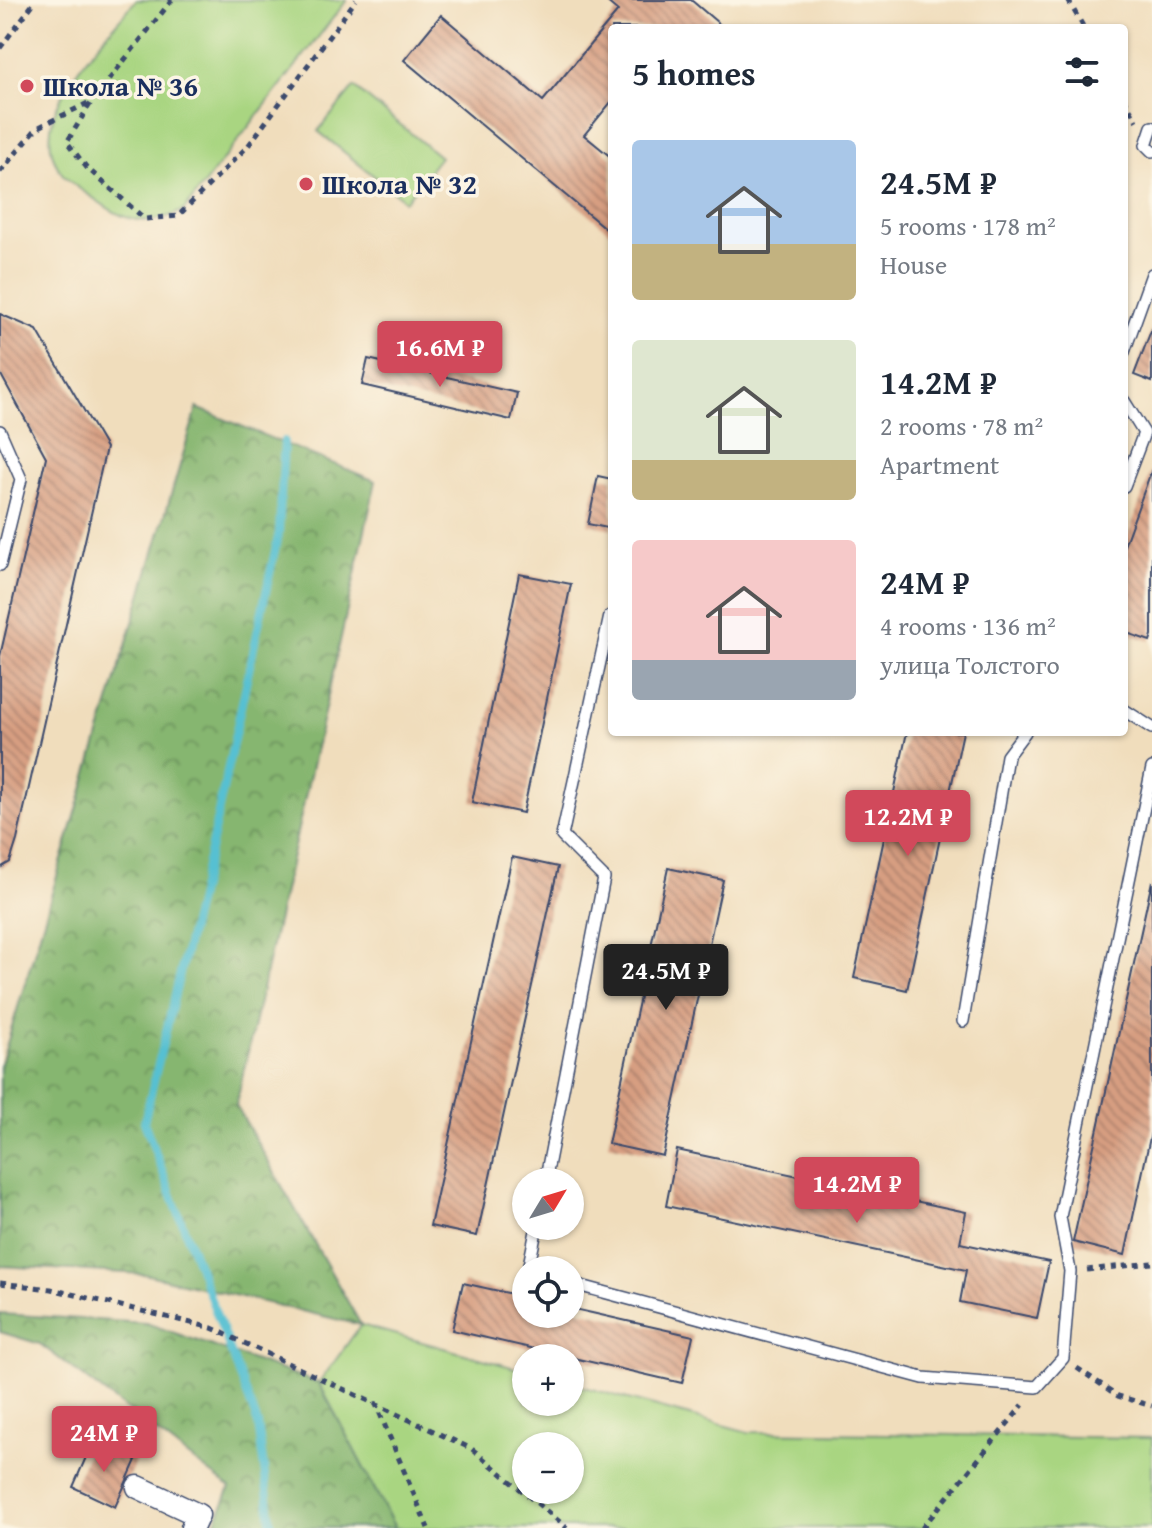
<!DOCTYPE html>
<meta charset="utf-8">
<style>
:root{--surface:#fff;--page:#f2f2f3;--text:#1f2937;--muted:#747a83;--accent:#d1495b}
body{margin:0;font-family:"Gentium Book Plus",serif;background:var(--page);color:var(--text);height:100vh;display:flex;flex-direction:column;font-size:30px;white-space:nowrap}
*{box-sizing:border-box;margin:0}
p{font-size:26px;color:var(--muted)}
.icon{flex:none;width:44px;height:44px;fill:none;stroke:currentColor;stroke-width:2;stroke-linecap:round;stroke-linejoin:round}
.map{position:relative;flex:1;overflow:hidden}
.sheet{position:absolute;left:608px;top:24px;width:520px;height:712px;display:flex;flex-direction:column;background:var(--surface);border-radius:8px;box-shadow:0 2px 6px #0004}
.sheet>*{flex:none}
.needle{width:52px;rotate:52deg}
.tools{position:absolute;left:512px;top:1168px;display:grid;gap:16px}
.tools a{display:grid;place-items:center;width:72px;height:72px;border-radius:50%;background:var(--surface);box-shadow:0 2px 6px #0004;font-size:40px}
.price{position:absolute;translate:-50% -68px;padding:0 18px;border-radius:8px;background:var(--accent);color:#fff;font-size:26px;line-height:52px;filter:drop-shadow(0 2px 4px #0008)}
.price::after{content:'';position:absolute;left:50%;top:48px;width:24px;height:18px;margin-left:-12px;background:inherit;clip-path:polygon(0 0,100% 0,50% 100%)}
.price.on{background:#222;color:#fff}
ul{padding:0;list-style:none}
li{display:flex;align-items:center;gap:24px;height:200px;padding:0 24px}
li span{display:grid;place-items:center;flex:none;width:224px;height:160px;border-radius:8px;color:#555}
li>.icon{margin-inline-start:auto}
span .icon{width:96px;height:96px;fill:#fffc;stroke-width:1}
li b{font-size:34px}
h2{display:flex;justify-content:space-between;align-items:center;height:96px;padding:0 24px;font-size:34px}
.map>svg:first-child{display:block}
.green{fill:#a9d581;stroke:#628270;stroke-width:2;fill-rule:evenodd}
.forest{fill:url(#forest-crowns);stroke:#507266;stroke-width:2}
.lines{fill:none;stroke-linecap:round;stroke-linejoin:round}
.stream{stroke:#56c0d2;stroke-width:8}
.building{fill:url(#building-back-hatch)}
.lane-casing{stroke:#3b496c;stroke-width:14}
.street-casing{stroke:#3b496c;stroke-width:25}
.path{stroke:#3b496c;stroke-width:5;stroke-dasharray:6 6;stroke-linecap:butt}
.lane{stroke:#fff;stroke-width:11}
.street{stroke:#fff;stroke-width:22}
.poi-dot{fill:#d1495b;stroke:#fcf5e5;stroke-width:3}
.labels{text-anchor:middle;stroke-width:7;stroke-linejoin:round;paint-order:stroke}
.poi-label{font-size:28px;font-weight:bold;fill:#1b2f5e;stroke:#fcf5e5;text-anchor:start}
</style>
<div class="map">
<svg width="1152" height="1528" viewBox="0 0 1152 1528">
<defs>
<pattern id="forest-crowns" width="20" height="18" patternUnits="userSpaceOnUse" patternTransform="scale(2)"><rect width="20" height="18" fill="#86b66f"/><path d="M2 6a3 3 0 1 1 6 0M12 15a3 3 0 1 1 6 0" fill="none" stroke="#6d945e"/></pattern>
<pattern id="building-back-hatch" width="6" height="6" patternUnits="userSpaceOnUse" patternTransform="scale(2)"><rect width="6" height="6" fill="#d79e81"/><path d="M-1 5l2 2M0 0l6 6M5-1l2 2" fill="none" stroke="#ae816d"/></pattern>
</defs>
<rect width="100%" height="100%" fill="#fcf5e5"/>
<filter id="ink" filterUnits="userSpaceOnUse"><feTurbulence type="fractalNoise" baseFrequency=".0125" numOctaves="2"/><feDisplacementMap in="SourceGraphic" scale="16" xChannelSelector="R" yChannelSelector="G"/><feConvolveMatrix kernelMatrix="1 2 1 2 8 2 1 2 1" color-interpolation-filters="sRGB"/></filter>
<filter id="wash" filterUnits="userSpaceOnUse"><feTurbulence type="fractalNoise" baseFrequency=".006" numOctaves="4" result="noise"/><feDisplacementMap in="SourceGraphic" scale="32" xChannelSelector="R" yChannelSelector="G"/><feGaussianBlur stdDeviation="1.8" result="paint"/><feColorMatrix in="noise" values="0 0 0 0 0 0 0 0 0 0 0 0 0 0 0 0 0 1.4 0 .05"/><feComposite in="paint" operator="in"/></filter>
<g filter="url(#wash)">
<rect width="100%" height="100%" fill="#f0ddbc"/>
<path class="green" d="M136,0H347L184,210C151,226 128,224 99,202C87,193 69,184 61,172C21,115 102,43 136,0Z
M354,87L440,157L405,201L318,131Z
M361,1325L526,1371V1402H570V1383L748,1432L1152,1438V1528H395L319,1383ZM526,1446H570V1490H526Z"/>
<path class="forest" d="M197,408L376,481L236,1105L361,1325L144,1274L0,1266V1067Z
M0,1314L146,1323L319,1383L395,1528H213L230,1488L40,1344L0,1332Z"/>
<g class="lines">
<path class="stream" d="M272,1528L258,1424L144,1122L210,850L279,532L284,441"/>
</g>
<g id="blocks">
<path class="building" d="M605,0H691L724,28H612V101L584,135L612,158V234L404,60L441,15L543,101L618,11Z
M0,314L37,330L106,448L17,840L10,862L0,868V656L46,457L0,373Z
M1152,328V382L1134,375Z
M368,359L517,393L511,420L362,385Z
M1152,469V635L1150,641L1124,632V546Z
M598,476L612,479V529L588,524Z
M519,574L571,584L523,813L472,802Z
M907,732H963L907,990L854,978Z
M512,857L558,867L477,1236L430,1226Z
M668,868L723,880L663,1156L608,1144Z
M1152,881V1128L1125,1255L1073,1242Z
M677,1150L966,1212L960,1243L1049,1262L1037,1318L960,1302L966,1270L666,1206Z
M463,1283L526,1297V1314H570V1308L693,1336L682,1383L452,1330Z
M93,1441L136,1460L115,1507L73,1487Z"/>
</g>
</g>
<g filter="url(#ink)">
<use href="#blocks" fill-opacity="0" stroke="#3b496c" stroke-width="2"/>
<g class="lines">
<defs>
<path id="lane" d="M1152,127L1146,145L1152,151
M1124,352L1152,274
M1124,401L1144,433L1124,486
M0,431L21,479L0,565
M1124,710L1152,728
M963,1021L1007,756L1025,732
M545,1182L604,878L562,836L610,616
M528,1270L537,1226
M570,1283L923,1378L1037,1387L1063,1358L1070,1271L1060,1217L1152,768"/>
<path id="street" d="M138,1487L198,1515L192,1528"/>
</defs>
<use href="#lane" class="lane-casing"/>
<use href="#street" class="street-casing"/>
<path class="path" d="M172,0L92,101L67,142L87,168L145,219L178,216L248,146L356,0
M1068,0L1084,28
M0,48L36,0
M1124,98L1137,121
M0,172L37,128L92,101
M1087,1270L1152,1263
M0,1283L51,1289L212,1328L472,1449L567,1528
M1077,1368L1118,1396L1152,1406
M375,1402L428,1528
M922,1528L1023,1405"/>
<use href="#lane" class="lane"/>
<use href="#street" class="street"/>
</g>
</g>
<g class="poi-dot">
<circle cx="27" cy="86" r="8"/>
<circle cx="306" cy="184" r="8"/>
</g>
<g class="labels">
<g class="poi-label">
<text x="43" y="96">Школа № 36</text>
<text x="322" y="194">Школа № 32</text>
</g>
</g>
</svg>
<div class="tools">
<a><svg class="needle" viewBox="-14 -14 28 28"><path d="M0-13l5 13h-10z" fill="#e53935"/><path d="M0 13l5-13h-10z" fill="#747a83"/></svg></a>
<a><svg class="icon" aria-label="locate" viewBox="0 0 24 24"><circle cx="12" cy="12" r="6"/><path d="M12 2v4M12 18v4M2 12h4M18 12h4"/></svg></a>
<a>+</a>
<a>−</a>
</div>
<b class="price" style="left:440px;top:389px">16.6M ₽</b>
<b class="price" style="left:908px;top:858px">12.2M ₽</b>
<b class="price on" style="left:666px;top:1012px">24.5M ₽</b>
<b class="price" style="left:857px;top:1225px">14.2M ₽</b>
<b class="price" style="left:104px;top:1474px">24M ₽</b>
<section class="sheet">
<h2>5 homes<svg class="icon" aria-label="filters" viewBox="0 0 24 24"><path d="M4 7h16M4 17h16"/><circle cx="9" cy="7" r="2"/><circle cx="15" cy="17" r="2"/></svg></h2>
<ul>
<li><span style="background:linear-gradient(#a9c7e8 65%,#c2b280 0)"><svg class="icon" aria-label="home" viewBox="0 0 24 24"><path d="M3 11l9-7 9 7M6 9v11h12V9"/></svg></span><div><b>24.5M ₽</b><p>5 rooms · 178 m²</p><p>House</p></div></li>
<li><span style="background:linear-gradient(#dfe7d0 75%,#c2b280 0)"><svg class="icon" aria-label="home" viewBox="0 0 24 24"><path d="M3 11l9-7 9 7M6 9v11h12V9"/></svg></span><div><b>14.2M ₽</b><p>2 rooms · 78 m²</p><p>Apartment</p></div></li>
<li><span style="background:linear-gradient(#f6c9c9 75%,#9aa5b1 0)"><svg class="icon" aria-label="home" viewBox="0 0 24 24"><path d="M3 11l9-7 9 7M6 9v11h12V9"/></svg></span><div><b>24M ₽</b><p>4 rooms · 136 m²</p><p>улица Толстого</p></div></li>
</ul>
</section>
</div>
